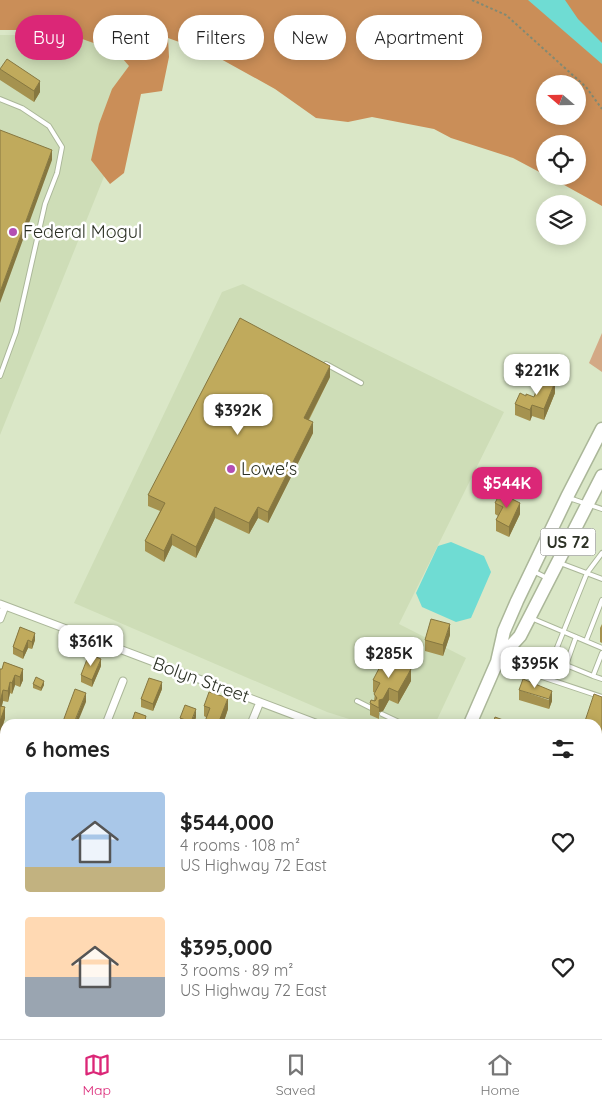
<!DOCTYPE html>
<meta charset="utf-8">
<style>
:root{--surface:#fff;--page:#f2f2f2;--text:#222;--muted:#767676;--line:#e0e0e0;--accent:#db2777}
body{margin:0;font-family:Quicksand,sans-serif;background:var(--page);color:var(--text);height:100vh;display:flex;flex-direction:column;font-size:19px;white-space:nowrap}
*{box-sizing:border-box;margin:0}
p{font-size:16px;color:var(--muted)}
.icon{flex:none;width:28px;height:28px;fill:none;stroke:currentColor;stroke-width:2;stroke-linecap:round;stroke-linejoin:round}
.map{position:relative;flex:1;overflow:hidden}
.panel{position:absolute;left:0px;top:719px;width:602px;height:321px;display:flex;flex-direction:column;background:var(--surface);border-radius:15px 15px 0 0;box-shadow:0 2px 12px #0003}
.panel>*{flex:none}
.banner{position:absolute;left:15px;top:15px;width:572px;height:45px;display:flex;gap:10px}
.needle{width:32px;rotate:290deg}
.tools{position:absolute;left:536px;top:75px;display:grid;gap:10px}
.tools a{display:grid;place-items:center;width:50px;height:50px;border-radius:50%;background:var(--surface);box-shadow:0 2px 12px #0003;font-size:25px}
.price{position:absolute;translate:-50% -42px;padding:0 11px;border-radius:10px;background:#fff;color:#222;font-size:16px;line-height:32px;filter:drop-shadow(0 1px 2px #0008)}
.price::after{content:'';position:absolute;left:50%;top:30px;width:15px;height:11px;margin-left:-8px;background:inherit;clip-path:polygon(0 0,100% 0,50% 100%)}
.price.on{background:var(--accent);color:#fff}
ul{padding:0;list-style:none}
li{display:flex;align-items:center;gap:15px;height:125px;padding:0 25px}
li span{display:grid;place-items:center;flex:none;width:140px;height:100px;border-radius:5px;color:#555}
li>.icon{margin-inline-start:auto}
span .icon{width:60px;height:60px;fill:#fffc;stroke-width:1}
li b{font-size:21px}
h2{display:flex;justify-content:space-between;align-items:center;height:60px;padding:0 25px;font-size:21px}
.chip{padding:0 18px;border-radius:22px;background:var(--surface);box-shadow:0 2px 12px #0003;font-size:18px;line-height:45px}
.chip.on{background:var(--accent);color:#fff}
.tab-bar{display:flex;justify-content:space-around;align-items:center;height:70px;border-top:1px solid var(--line);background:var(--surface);font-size:14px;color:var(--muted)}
.tab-bar a{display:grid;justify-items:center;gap:2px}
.tab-bar .on{color:var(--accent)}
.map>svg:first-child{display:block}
.built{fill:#ceddb7}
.green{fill:#d3a986}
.forest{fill:#ca8e58;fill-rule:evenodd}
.water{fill:#6fdcd3}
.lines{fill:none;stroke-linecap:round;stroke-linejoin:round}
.service-casing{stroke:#abb799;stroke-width:6}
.minor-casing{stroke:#abb799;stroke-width:9}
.primary-casing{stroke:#abb799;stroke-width:14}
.trunk-casing{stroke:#abb799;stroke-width:15}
.path{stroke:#818a74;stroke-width:2;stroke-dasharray:2.5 2.5;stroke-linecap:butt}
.service{stroke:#fff;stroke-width:4}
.minor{stroke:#fff;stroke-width:7}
.primary{stroke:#fff;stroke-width:11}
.trunk{stroke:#fff;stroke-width:12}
.wall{fill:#a5924f}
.shaded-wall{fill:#867740}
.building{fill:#c0aa5c;stroke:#867740}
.poi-dot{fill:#b34eb3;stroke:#fff;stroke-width:2}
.labels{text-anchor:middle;stroke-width:5;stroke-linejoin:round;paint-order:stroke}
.shield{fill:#fff;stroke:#6b6f66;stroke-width:1}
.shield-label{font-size:16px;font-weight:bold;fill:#2c3125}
.poi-label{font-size:18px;fill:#2c3125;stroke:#fff;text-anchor:start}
.street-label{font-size:18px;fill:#2c3125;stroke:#fff}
</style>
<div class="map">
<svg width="602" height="1039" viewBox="0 0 602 1039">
<rect width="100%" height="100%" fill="#dae7c7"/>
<path class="built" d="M0,35H161L0,435Z
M243,284L504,412L399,624L466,658L435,724H365L327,712L74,603L222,292Z"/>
<path class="green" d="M602,333V372L589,363Z"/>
<path class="forest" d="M0,0H602V206L548,176H578V144H545V175L513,158L451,138L434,129L372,117L348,122L316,118L275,89L210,53L168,38L169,57L162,91L141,94L124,173L110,184L91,160L99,124L112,89L129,66L116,51L57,30H0ZM545,84H578V116H545Z"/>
<path class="water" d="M528,0H565L578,19L602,43V64Z
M451,542L484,556L491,572L471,618L456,622L422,607L416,593L438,546Z"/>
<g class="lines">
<defs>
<path id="service" d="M0,99L22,108L49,126L62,147L57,173L45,204L16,332L0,376
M326,364L361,383
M569,498L602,509
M560,563L602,579
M533,571L547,578
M531,618L602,648
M576,637L566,665L593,676L602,653
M586,641L602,600
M552,660L587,573L602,553
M500,663L602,697
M593,676L602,679
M357,701L373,709
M382,714L399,722"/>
<path id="minor" d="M0,604L318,724
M0,619L5,606
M106,724L123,681
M251,724L260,702
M0,794L5,796
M598,810L602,811
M0,939L5,941
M0,984L5,971"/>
<path id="primary" d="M0,1027L5,1029
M20,1035L30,1039"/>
<path id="trunk" d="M498,660L520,636L602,476
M470,724L497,662L504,631L517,601L567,497L602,429
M366,1035L371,1039
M393,1035L397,1039
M325,1039L327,1035"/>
</defs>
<use href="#service" class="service-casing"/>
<use href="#minor" class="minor-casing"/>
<use href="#primary" class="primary-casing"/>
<use href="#trunk" class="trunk-casing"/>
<path class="path" d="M472,0L506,15L586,87L602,109"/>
<use href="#service" class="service"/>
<use href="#minor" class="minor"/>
<use href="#primary" class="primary"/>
<use href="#trunk" class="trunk"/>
</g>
<path class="wall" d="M0,69L40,92L34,102L0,80Z
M330,377L309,420L313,433L268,523L258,518L249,534L215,518L196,558L172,545L164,562L145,551V541L160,511L148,506V495Z
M555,393L544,420L532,416L530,421L515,415V404L526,396L534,397Z
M495,503L520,514L509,537L496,531V520L498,516L495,514Z
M602,624V643L600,642V628Z
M20,627L35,640L32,649L28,648L23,659L13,654V647Z
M450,635L443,656L425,651V640Z
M4,662L23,669V680L20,687L15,685L12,694L10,693L8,702L3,701L2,706L5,707V718L2,728V736L0,739V669H2Z
M101,666L92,687L81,682V675Z
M373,680L411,681L398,704L389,700L383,711L379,712V719L370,715V703L374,701L375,693L373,692Z
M33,684L44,685L41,691L33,688Z
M162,689L153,711L141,707V699Z
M519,690L552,701L549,709L519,700Z
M602,697V785L598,783V724Z
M204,706L228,709L223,724H204L207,718L204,716Z
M196,717L194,724H180V718Z
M0,764L5,766L4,784L0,782Z
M0,809L5,812V823L0,821Z
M5,860V881L1,879V870Z
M209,1035H270L268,1039H207Z
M454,1035H598L602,1039H456Z"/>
<path class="shaded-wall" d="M40,81V92L34,102V91Z
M52,150V160L0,303V292Z
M330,366V377L304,428V418Z
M555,382V393L544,420V409Z
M532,405V416L530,421V410Z
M313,422V433L268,523V512Z
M520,503V514L509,537V527Z
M215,507V518L196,558V547Z
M258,507V518L249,534V523Z
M172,534V545L164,562V551Z
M450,624V635L443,656V645Z
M35,633V640L32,649V642Z
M28,640V648L23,659V652Z
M101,659V666L92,687V680Z
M23,669V680L20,687V677Z
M411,669V681L398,704V692Z
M15,675V685L12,694V683Z
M44,681V685L41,691V688Z
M10,682V693L8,702V691Z
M162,682V689L153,711V704Z
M389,688V700L383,711L379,712V700Z
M3,690V701L0,712V702Z
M552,691V701L549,709V699Z
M86,693V702L77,724H74Z
M228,698V709L223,724H218Z
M5,707V718L2,728V736L0,739V721Z
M196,709V717L194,724H191Z
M146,716V724H144Z
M5,889V900L0,913V902Z
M241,1035H245V1039H239Z
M265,1035H270L268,1039H263Z"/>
<path class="building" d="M7,59L40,81L34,91L0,69Z
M0,130L52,150L0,292Z
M240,318L330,366L304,418L313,422L268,512L258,507L249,523L215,507L196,547L172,534L164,551L145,541L165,503L148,495Z
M541,377L555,382L544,409L532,405L530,410L515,404L520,393L526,396V394L534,397Z
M500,493L520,503L509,527L496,520L503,507L495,503Z
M431,619L450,624L443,645L425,640Z
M20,627L35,633L32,642L28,640L23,652L13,647Z
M89,654L101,659L92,680L81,675Z
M385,657L411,669L398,692L389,688L383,699L379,700V708L370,703L371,700L375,701L377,698L374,694L380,683L373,680Z
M4,662L23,669L20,677L15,675L12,683L10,682L8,691L3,690L0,702V669H2Z
M36,677L44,681L41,688L33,684Z
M149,678L162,682L153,704L141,699Z
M523,679L552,691L549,699L519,690Z
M75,689L86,693L74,723L76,724H62Z
M209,692L228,698L218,724H204L210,708L204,706Z
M594,694L602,697V773L598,771V724H584Z
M185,705L196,709L191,722L180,718Z
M0,706L5,707L0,721Z
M135,712L146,716L144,724H131Z
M495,717L514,724H493Z
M270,720L281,724H269Z
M0,764L5,766V774L4,778L0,776Z
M0,809L5,812V820L0,818Z
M5,860V871L1,870Z
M0,882L5,884V889L0,902Z
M602,944V1039H466L463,1038L461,1035H598V957Z
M209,1035H241L239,1039H207Z"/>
<g class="poi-dot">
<circle cx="13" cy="232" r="5"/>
<circle cx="231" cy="469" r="5"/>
</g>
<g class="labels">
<rect class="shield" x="540.5" y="528.5" width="55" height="27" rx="4"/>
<g class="shield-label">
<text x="568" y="548">US 72</text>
</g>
<g class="poi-label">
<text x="23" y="238">Federal Mogul</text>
<text x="241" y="475">Lowe's</text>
</g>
<g class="street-label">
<text transform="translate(201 680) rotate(20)" y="6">Bolyn Street</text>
</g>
</g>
</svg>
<div class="tools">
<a><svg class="needle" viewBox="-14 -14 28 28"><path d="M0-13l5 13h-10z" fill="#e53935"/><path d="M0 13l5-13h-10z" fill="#767676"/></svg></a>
<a><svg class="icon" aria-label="locate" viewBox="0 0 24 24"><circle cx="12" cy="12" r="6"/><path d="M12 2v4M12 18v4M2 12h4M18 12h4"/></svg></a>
<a><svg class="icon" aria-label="layers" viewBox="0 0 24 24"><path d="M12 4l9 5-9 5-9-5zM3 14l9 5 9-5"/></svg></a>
</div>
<b class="price" style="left:537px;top:396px">$221K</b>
<b class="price" style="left:238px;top:436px">$392K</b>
<b class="price on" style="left:507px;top:509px">$544K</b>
<b class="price" style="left:91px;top:667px">$361K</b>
<b class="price" style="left:389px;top:679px">$285K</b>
<b class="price" style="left:535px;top:689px">$395K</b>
<div class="banner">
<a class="chip on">Buy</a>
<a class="chip">Rent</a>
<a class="chip">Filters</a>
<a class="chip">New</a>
<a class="chip">Apartment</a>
</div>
<section class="panel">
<h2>6 homes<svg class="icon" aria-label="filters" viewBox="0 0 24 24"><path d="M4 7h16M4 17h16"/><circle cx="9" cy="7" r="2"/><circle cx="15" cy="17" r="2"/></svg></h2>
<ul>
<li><span style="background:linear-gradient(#a9c7e8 75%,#c2b280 0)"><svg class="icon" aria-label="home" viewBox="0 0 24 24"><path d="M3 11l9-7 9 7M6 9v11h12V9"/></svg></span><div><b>$544,000</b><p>4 rooms · 108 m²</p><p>US Highway 72 East</p></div><svg class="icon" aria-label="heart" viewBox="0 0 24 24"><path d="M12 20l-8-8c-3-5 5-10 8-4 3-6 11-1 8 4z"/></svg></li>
<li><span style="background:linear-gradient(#ffd9b3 60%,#9aa5b1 0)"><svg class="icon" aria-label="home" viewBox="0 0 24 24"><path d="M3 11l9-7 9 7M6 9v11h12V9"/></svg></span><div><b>$395,000</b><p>3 rooms · 89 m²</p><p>US Highway 72 East</p></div><svg class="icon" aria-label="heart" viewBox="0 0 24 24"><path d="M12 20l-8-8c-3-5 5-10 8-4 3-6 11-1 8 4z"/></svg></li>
</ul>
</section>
</div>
<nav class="tab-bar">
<a class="on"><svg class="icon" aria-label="map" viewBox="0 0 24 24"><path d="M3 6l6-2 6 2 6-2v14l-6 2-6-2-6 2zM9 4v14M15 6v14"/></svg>Map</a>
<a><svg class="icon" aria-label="saved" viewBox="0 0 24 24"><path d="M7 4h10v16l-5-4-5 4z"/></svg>Saved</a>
<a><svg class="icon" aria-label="home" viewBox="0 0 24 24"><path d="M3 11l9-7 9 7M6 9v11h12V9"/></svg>Home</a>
</nav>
